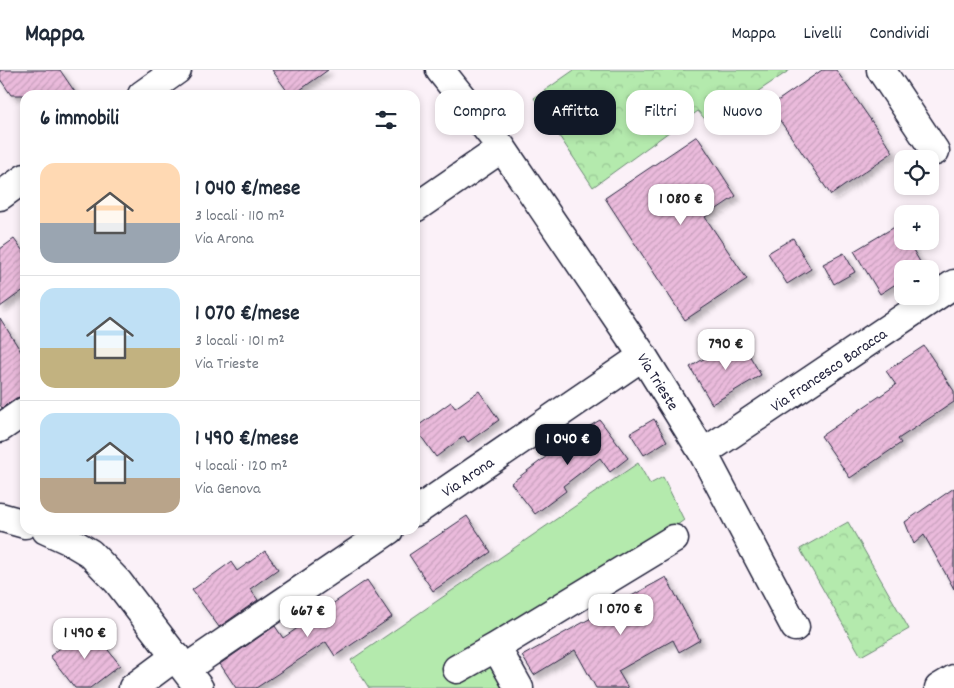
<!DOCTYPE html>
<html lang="it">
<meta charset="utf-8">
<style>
:root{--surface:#fff;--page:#f6f6f7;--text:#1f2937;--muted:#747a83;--line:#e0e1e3;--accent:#111827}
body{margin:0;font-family:Dekko,sans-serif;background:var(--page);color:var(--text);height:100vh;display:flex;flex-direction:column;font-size:19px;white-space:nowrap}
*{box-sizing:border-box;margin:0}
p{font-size:16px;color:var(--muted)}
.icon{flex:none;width:28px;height:28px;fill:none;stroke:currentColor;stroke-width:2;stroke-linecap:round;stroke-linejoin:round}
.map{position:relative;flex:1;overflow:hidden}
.side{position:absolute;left:20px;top:20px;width:400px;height:445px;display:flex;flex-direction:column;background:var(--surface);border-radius:15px;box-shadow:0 2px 8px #0003}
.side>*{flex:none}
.banner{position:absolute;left:435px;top:20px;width:444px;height:45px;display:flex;gap:10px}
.fabs{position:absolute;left:894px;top:80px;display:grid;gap:10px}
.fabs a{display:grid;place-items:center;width:45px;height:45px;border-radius:10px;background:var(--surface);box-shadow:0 2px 8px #0003;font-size:25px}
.price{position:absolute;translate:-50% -42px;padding:0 11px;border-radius:10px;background:#fff;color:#222;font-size:16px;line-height:32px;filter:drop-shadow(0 1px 2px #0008)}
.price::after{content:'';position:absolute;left:50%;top:30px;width:15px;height:11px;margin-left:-8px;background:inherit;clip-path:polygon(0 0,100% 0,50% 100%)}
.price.active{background:var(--accent);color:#fff}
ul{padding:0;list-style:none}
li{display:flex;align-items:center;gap:15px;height:125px;padding:0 20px}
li+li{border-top:1px solid var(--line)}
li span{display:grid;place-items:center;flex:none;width:140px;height:100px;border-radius:15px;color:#555}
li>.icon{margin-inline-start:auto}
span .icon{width:60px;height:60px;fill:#fffc;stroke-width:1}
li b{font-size:21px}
h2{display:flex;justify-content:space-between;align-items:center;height:60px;padding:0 20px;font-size:21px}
.chip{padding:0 18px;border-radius:15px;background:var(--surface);box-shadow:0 2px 8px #0003;font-size:18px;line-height:45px}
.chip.active{background:var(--accent);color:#fff}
header{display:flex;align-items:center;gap:30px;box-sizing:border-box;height:70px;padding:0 25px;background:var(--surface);border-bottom:1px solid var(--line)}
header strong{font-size:24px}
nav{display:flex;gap:28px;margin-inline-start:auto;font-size:18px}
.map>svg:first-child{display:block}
.forest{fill:url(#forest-crowns);stroke:#6b8674}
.garden{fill:#b4eaad;stroke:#6b8674}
.building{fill:url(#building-hatch);stroke:#22223b;filter:url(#shadow)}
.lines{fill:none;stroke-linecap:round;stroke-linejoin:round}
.minor-casing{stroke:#22223b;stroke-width:31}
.minor{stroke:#fff;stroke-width:28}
.labels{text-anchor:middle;stroke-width:4.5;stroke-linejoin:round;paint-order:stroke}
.street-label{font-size:16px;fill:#22223b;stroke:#fff}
</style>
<header>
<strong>Mappa</strong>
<nav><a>Mappa</a><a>Livelli</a><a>Condividi</a></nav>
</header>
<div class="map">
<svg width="954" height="618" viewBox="0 0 954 618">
<defs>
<pattern id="forest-crowns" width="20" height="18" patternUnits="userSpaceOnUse" patternTransform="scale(1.25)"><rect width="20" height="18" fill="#b4eaad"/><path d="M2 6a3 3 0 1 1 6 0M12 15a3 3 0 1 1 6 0" fill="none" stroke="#9ac896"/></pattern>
<pattern id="building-hatch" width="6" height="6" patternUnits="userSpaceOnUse" patternTransform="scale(1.25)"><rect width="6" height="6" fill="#eabadb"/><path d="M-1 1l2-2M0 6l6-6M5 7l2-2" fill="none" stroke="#c8a0bd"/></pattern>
<filter id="shadow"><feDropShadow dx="4.5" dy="4.5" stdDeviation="2.5" flood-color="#0004"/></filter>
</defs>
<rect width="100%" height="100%" fill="#fbf1f8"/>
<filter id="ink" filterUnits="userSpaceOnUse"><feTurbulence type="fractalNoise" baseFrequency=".02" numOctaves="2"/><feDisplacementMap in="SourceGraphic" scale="10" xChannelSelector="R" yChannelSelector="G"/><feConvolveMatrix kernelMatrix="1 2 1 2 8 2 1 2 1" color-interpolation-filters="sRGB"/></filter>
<g filter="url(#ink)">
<path class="forest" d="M574,0H790L709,54L698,41L593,117L534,28Z
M848,452L909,559L861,586L800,479Z"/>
<path class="garden" d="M638,393L650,414L663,407L684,450L492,591L508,618H369L351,590Z"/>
<path class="building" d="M0,0H60L77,25H11L0,9Z
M272,0H328L293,25H290Z
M822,0H836L893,82L831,125L770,36Z
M697,66L736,126L705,147L747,209L685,250L605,128Z
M898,155L902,162V171H908L924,199H902V210L880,224L854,181Z
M793,168L811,199L787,214L768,183Z
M14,169L25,184V219L0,237V179Z
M844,183L855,202L834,214L823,194Z
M0,248L25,288V326L16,328L2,338L0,335Z
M739,268L761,305L712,334L690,297Z
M924,276L954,321V332L898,369L901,373L850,408L821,366L896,315L886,301Z
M479,321L499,350L468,372L464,366L436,387L415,358L451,332L455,338Z
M654,349L667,371L644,385L630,363Z
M600,350L628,388L610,402L600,388L563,416L566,421L535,444L511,413L575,365Z
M954,418V519L924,465L914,474L905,452Z
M467,446L491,482L433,521L409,485Z
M265,481L278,499L250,519L258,530L219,557L192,520L231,492L237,501Z
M666,507L700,570L679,582L673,570L618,601L628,618H596L575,580L534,605L522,586Z
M367,510L392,547L335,586L326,572L256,618H236L220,594L275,556L283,568Z
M89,556L120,595L90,618H75L50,586Z"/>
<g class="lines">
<defs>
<path id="minor" d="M440,0L502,78L643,286L703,383L795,557
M881,0L935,81
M142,25L177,0
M0,126L25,108
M415,138L502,78
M0,358L25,341
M703,383L954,214
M415,442L643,286
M0,447L25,454
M46,460L68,470L90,483L118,512L199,618
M185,599L389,460
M457,599L496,577
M133,618L176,586
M519,618L496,577L674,469
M939,618L954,609"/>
</defs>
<use href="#minor" class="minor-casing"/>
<use href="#minor" class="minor"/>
</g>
</g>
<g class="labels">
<g class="street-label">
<text transform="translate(828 299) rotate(-34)" y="6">Via Francesco Baracca</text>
<text transform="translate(659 311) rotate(58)" y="6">Via Trieste</text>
<text transform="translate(467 406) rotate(-34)" y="6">Via Arona</text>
</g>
</g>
</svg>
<div class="fabs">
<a><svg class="icon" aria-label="locate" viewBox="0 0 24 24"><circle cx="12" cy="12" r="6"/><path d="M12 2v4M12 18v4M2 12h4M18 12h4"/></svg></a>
<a>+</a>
<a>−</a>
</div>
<b class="price" style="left:681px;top:156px">1 080 €</b>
<b class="price" style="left:726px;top:301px">790 €</b>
<b class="price active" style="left:568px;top:396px">1 040 €</b>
<b class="price" style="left:621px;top:566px">1 070 €</b>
<b class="price" style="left:308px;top:568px">667 €</b>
<b class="price" style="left:85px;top:590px">1 490 €</b>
<div class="banner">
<a class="chip">Compra</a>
<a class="chip active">Affitta</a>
<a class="chip">Filtri</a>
<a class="chip">Nuovo</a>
</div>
<section class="side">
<h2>6 immobili<svg class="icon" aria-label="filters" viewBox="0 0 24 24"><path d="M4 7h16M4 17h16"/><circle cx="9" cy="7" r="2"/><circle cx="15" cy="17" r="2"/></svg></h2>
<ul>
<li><span style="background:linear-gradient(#ffd9b3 60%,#9aa5b1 0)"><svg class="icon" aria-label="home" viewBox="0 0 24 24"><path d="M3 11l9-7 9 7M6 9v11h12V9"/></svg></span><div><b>1 040 €/mese</b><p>3 locali · 110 m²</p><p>Via Arona</p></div></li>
<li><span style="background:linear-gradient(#bfe0f5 60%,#c2b280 0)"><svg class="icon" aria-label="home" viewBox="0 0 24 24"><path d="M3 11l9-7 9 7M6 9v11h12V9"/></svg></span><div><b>1 070 €/mese</b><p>3 locali · 101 m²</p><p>Via Trieste</p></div></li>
<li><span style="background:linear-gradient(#bfe0f5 65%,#b9a48a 0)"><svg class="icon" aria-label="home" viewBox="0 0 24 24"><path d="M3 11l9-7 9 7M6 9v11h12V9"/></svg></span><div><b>1 490 €/mese</b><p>4 locali · 120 m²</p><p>Via Genova</p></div></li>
</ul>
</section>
</div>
